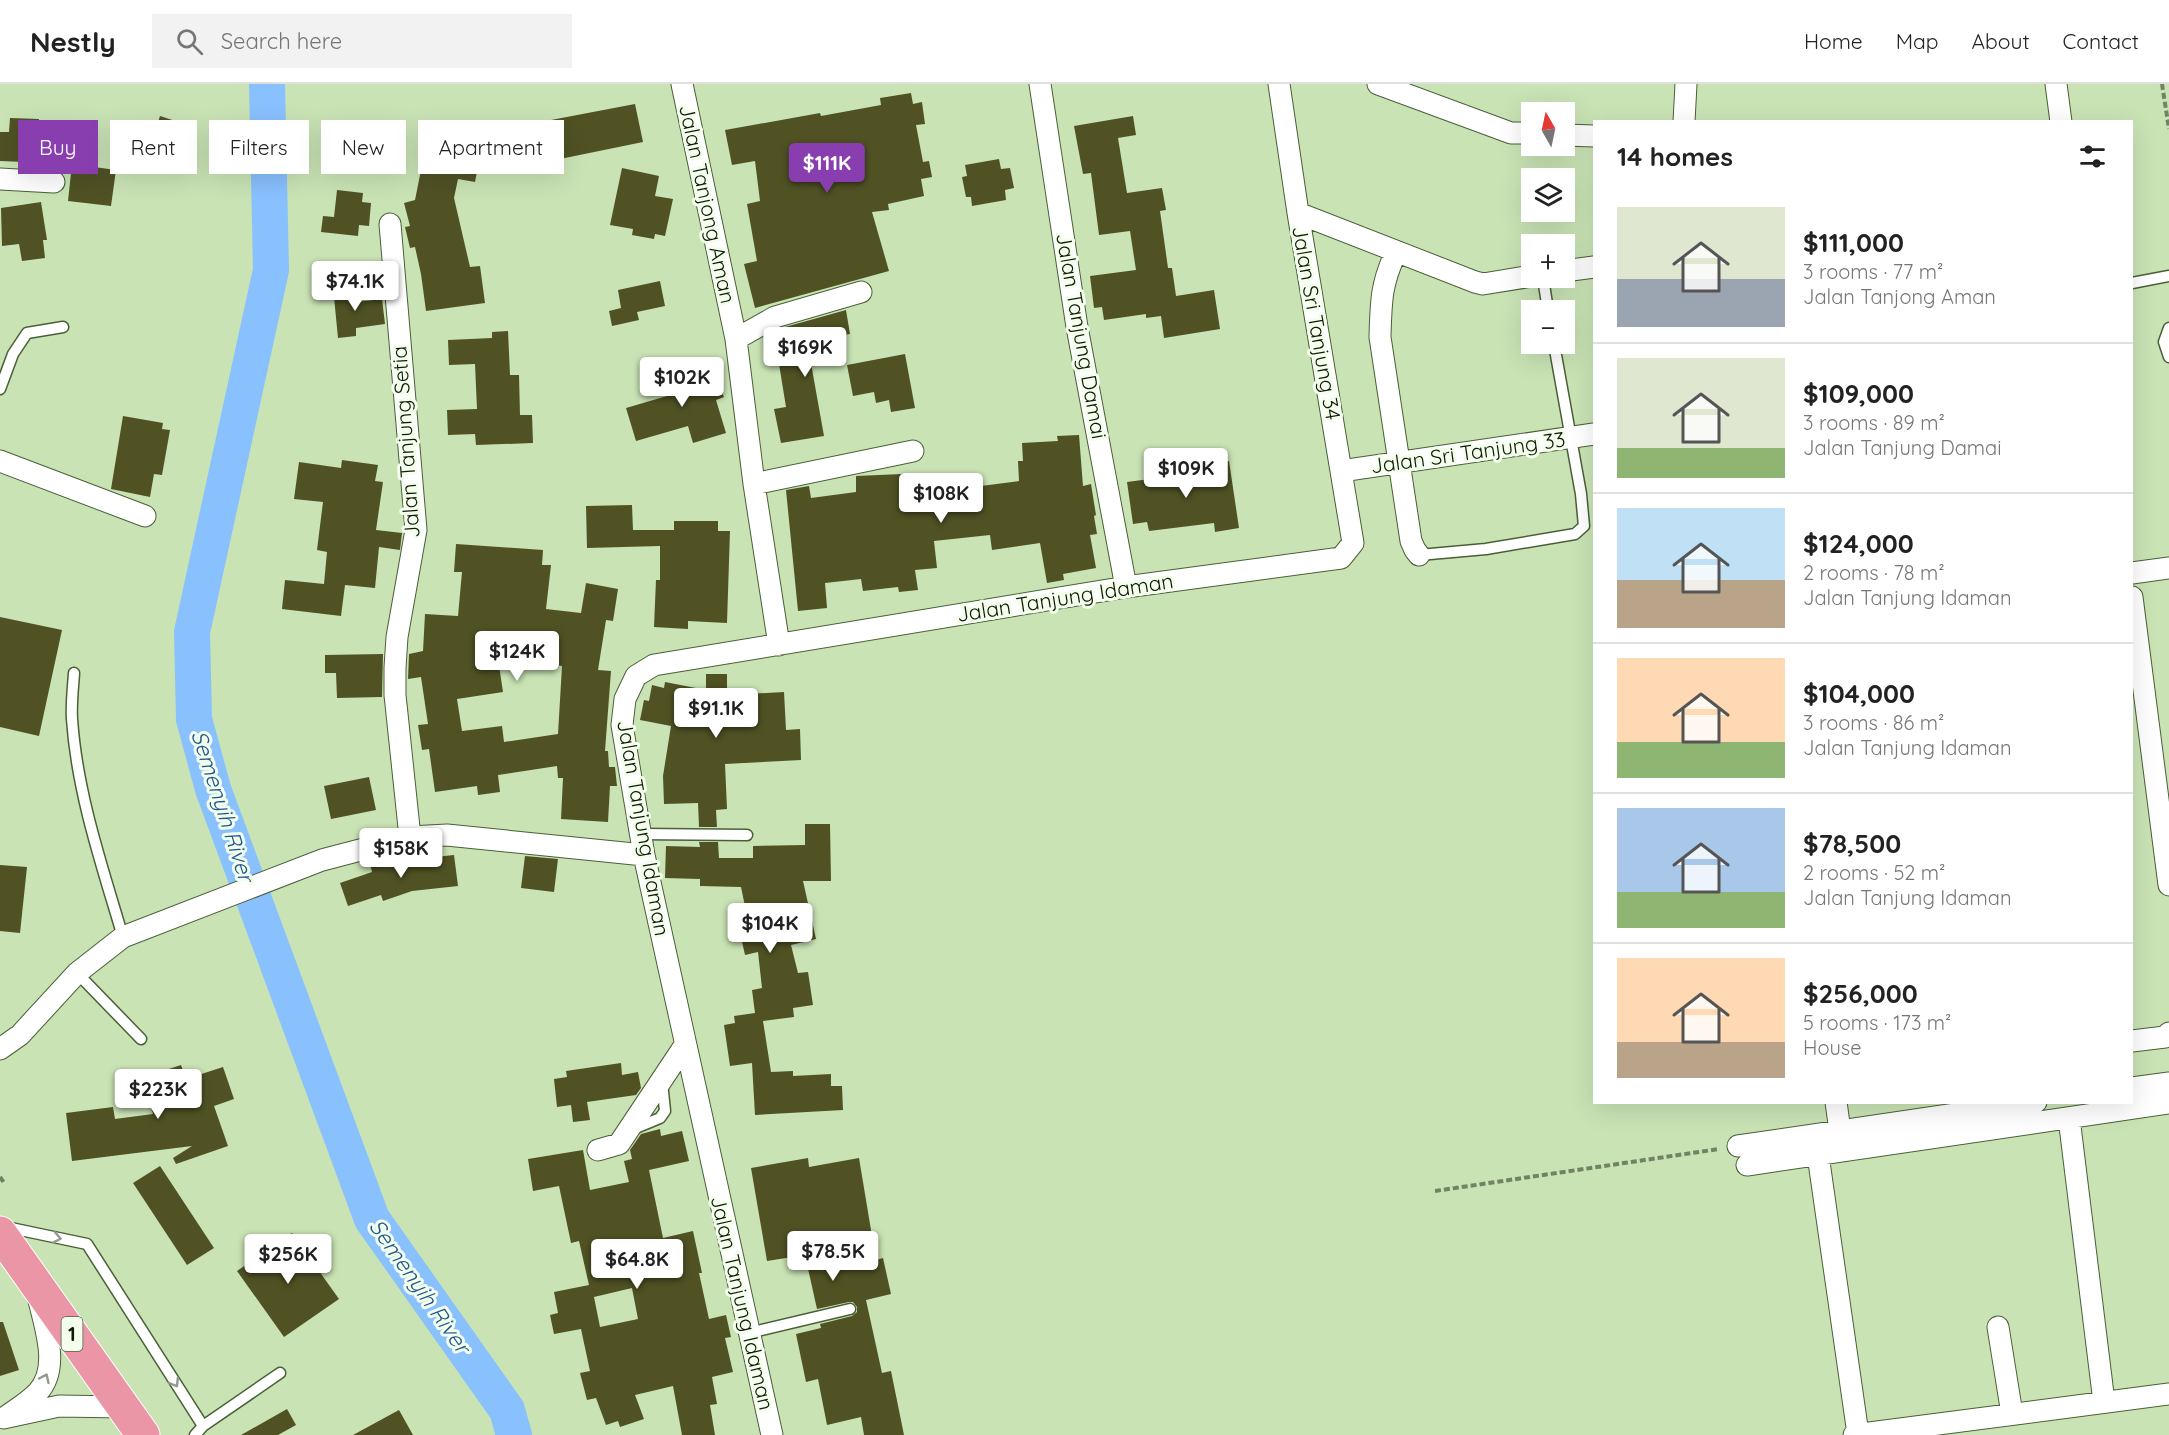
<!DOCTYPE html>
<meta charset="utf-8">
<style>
:root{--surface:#fff;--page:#f2f2f2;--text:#222;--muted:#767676;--line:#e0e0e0;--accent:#893eb0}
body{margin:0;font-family:Quicksand,sans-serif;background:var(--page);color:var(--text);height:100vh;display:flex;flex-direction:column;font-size:22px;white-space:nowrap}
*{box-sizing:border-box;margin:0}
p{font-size:20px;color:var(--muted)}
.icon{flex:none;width:33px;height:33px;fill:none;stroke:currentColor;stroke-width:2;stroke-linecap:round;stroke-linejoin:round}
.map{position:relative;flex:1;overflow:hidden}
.sheet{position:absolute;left:1593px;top:36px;width:540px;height:984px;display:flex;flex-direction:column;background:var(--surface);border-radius:0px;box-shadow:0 6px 24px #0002}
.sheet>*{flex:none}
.banner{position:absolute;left:18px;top:36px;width:570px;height:54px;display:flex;gap:12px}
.needle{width:39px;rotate:351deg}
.fabs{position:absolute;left:1521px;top:18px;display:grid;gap:12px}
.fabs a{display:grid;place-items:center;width:54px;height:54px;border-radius:0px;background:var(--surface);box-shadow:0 6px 24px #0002;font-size:30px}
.price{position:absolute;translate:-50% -51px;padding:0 14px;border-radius:6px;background:#fff;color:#222;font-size:20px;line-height:39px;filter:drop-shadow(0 2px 3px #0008)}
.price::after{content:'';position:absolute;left:50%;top:36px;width:18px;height:14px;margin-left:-9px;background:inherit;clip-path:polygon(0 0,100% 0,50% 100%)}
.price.active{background:var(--accent);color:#fff}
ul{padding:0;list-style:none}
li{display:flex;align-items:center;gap:18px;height:150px;padding:0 24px}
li+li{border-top:2px solid var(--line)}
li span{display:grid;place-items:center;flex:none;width:168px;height:120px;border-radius:0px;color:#555}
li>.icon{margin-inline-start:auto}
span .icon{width:72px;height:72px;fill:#fffc;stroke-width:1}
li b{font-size:26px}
h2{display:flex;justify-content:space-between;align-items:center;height:72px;padding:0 24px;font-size:26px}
.chip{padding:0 21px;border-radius:0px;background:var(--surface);box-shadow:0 6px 24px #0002;font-size:21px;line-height:54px}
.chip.active{background:var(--accent);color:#fff}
header{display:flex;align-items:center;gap:36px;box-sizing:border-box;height:84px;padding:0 30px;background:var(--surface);border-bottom:2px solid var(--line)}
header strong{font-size:28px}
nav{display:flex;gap:33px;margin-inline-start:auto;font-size:21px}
.search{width:420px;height:54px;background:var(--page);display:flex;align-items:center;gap:15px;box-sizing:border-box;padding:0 21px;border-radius:0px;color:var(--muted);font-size:22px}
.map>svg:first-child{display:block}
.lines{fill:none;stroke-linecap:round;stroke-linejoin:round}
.river{stroke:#89c0fe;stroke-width:36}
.building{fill:#505224;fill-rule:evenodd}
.service-casing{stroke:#496037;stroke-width:13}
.minor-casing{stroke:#496037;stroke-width:23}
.primary-casing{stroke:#fff;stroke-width:35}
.path{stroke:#718363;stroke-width:4;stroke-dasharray:6 3;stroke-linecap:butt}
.service{stroke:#fff;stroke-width:10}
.minor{stroke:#fff;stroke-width:21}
.primary{stroke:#ea96a6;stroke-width:33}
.oneway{stroke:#939890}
.labels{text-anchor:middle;stroke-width:6;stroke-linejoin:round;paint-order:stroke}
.shield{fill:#f3feec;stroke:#545e4d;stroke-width:1.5}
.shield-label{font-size:20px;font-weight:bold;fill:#101909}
.street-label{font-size:21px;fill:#101909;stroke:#f3feec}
.water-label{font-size:22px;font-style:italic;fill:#1f568e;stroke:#f3feec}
</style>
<header>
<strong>Nestly</strong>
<div class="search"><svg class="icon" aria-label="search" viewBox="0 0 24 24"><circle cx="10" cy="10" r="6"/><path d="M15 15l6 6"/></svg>Search here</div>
<nav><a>Home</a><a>Map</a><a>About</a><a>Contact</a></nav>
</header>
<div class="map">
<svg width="2169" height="1351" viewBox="0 0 2169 1351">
<rect width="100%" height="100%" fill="#c9e3b5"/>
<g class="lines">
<path class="river" d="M267,0L271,186L192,548L194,635L213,705L372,1135L507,1326L514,1351"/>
</g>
<path class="building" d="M911,9L913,20L922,18L925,40L916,41L923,78L929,77L932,93L921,95L924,112L888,120L889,126L872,128L889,187L755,224L744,180L757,177L747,120L760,117L755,77L732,81L725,46L820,29L821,32L881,21L880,14Z
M635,20L643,58L560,75L551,36Z
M160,32L197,44L187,76L175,72L171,83L146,75Z
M1133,32L1136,51L1118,54L1127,109L1162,104L1166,126L1160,127L1168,184H1172L1176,212L1214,206L1220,245L1164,254L1161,232L1146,234V230L1104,236L1102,223L1094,224L1090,192L1136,186L1130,147L1099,151L1091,89L1083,90L1074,42Z
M10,34L39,35L38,50H50L49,79L0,77V48H9Z
M460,41L485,46L475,98L458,95L454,114L470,183L480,182L485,219L426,227L421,190L415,163L410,164L405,143L410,142L404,119L415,116L426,61L455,67Z
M999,75L1001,85L1010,84L1014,104L1005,106L1006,116L972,122L971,113H966L962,93L967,92L965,81Z
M72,80L116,86L111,122L68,117Z
M622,84L659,92L655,112L673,115L665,152L655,150L654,155L632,151L633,145L610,141Z
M337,106L363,109L362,118L371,119L369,142L359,141L358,152L321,148L323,132L334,133Z
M41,118L47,156H43L45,174L22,177L19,160L2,162L1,124Z
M660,197L665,222L637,228L639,236L612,242L609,227L621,224L618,206Z
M354,201L356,218L382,215L385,240L356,244V252L338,254L333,203Z
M846,226L850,250L807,257L824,352L781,359L774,325L786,323L779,280L791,278L785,243Z
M508,247L510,291H519L520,331H532L533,359L476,361L475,350L448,351L447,326L477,325L475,280L449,281L448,256L492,254V248Z
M905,270L915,324L891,328L889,316L876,319L874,308L853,312L847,281Z
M707,279L724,313L716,316L726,349L693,359L688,342L636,357L626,324L667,312L662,302Z
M123,332L163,339L162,345L170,346L162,391L154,390L150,413L111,405Z
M1079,351L1083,402L1091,400L1096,431L1094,432L1097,450L1090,451L1096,484L1063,490L1064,496L1047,499L1040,459L992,466L990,451L934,457L937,484L915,486L918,506L899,508L898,503L863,507L861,495L825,499L827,524L798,527L786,406L809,402L811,414L856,408V392L925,389L926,421L974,416L973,403L1019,397L1018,377H1023L1022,359L1058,357L1057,352Z
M342,376L378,381L375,397L383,398L376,446L402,449L400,466L379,463L375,504L345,501L341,532L282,525L285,496L324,500L327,468L317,466L323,418L294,415L299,378L341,384Z
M1229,377L1239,444L1215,448L1214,439L1149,447L1147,438L1133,440L1127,398L1180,391L1179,385Z
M632,421L633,446H674V437H718V447H730L727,539L688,537V545L654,543L656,496H660V462L587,464L586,422Z
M456,460L543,466L542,481H551L546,525L581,529L586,499L618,505L613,537L606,536L598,586L611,587L605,667H608L609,683H615L617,702H610L608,738L561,735L563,694H558L557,682L498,691L500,708L478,711L477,702L435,708L429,665L422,666L418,641L428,640L421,593L408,595L409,570L423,567L425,530L458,532L462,488H454ZM498,575L562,582L558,650L504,658L502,642L462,647L457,615L503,608Z
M0,533L62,546L39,652L0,643Z
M383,570L382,613L337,614L336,589H325V571Z
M706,590H727V611L784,608L786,646L800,645L801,676L725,680L727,725L716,726L717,743H699L698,719L664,720L663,692L671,642L640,636L644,616L649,617L652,601L664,604L665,598L706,606Z
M369,693L376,726L331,735L324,702Z
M805,740H830L831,797H803L816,855L791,861L798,889L808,888L813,921L793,924L794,933L763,937L771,988L793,987V992L831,990V1002H842L843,1026L755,1031L752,979L730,982L724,941L735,939L734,932L755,929L752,906L762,904L758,868L745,871L741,853L751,851L741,803L700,802V795L665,794L666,762L700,763L699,758H718L719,774H753V762L805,761Z
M454,771L458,802L412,807L383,817L381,811L348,822L340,799L372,788L370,780L386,775L388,778Z
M525,772L558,775L554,808L521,804Z
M0,781L27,783L20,849L0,847Z
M621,979L622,991L638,988L641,1004L636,1011L587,1018L590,1036L573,1038L571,1021L557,1023L554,995L567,993L566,987Z
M181,981L186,995L223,983L234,1015L214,1022L228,1062L176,1080L173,1074L192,1062L72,1077L66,1029L113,1023L115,1035L153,1030L143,1000L158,994L157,989Z
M660,1045L661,1052L682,1047L689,1077L649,1086L663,1154L693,1147L702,1189H699L709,1235L726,1231L731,1253L725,1254L733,1288L712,1293L717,1320L710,1321L715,1351H682L673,1302L635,1311L644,1335L620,1343L618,1337L606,1341L596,1314L587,1316L580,1289L590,1287L581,1245L554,1250L550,1231L558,1229L554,1208L589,1201L579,1157L571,1159L559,1102L533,1107L528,1075L583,1066L590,1106L629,1098L624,1077L632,1075L630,1066L641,1050ZM632,1204L638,1235L600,1243L594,1213Z
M808,1074L809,1083L859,1074L876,1176L883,1174L891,1210L866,1216L882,1289L891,1287L904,1351H864L861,1333L827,1341L818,1295L806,1298L796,1250L821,1244L820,1240L852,1232L857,1228V1223L853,1218H849L817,1225L805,1171L767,1177L751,1084Z
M160,1082L214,1164L187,1181L133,1099Z
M292,1149L339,1215L284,1253L237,1187Z
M0,1238H3L19,1286L0,1292Z
M287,1325L296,1341L278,1351H241Z
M399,1326L413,1351H353Z"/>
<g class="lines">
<defs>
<path id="service" d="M1543,194L1548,226
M2132,199L2169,192
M2169,244L2164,258L2169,273
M0,305L13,270L27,249L63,243
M1419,471L1486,465L1575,450L1584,442L1581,410L1554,260
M74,589C73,604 71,620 72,635C77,709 102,782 123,853
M640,750L747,751
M77,889L141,955
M631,1046L660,1034L665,1027L662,998
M6,1143L87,1160L203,1342L195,1351
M749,1249L850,1225
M203,1342L280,1289"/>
<path id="minor" d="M682,0L736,255L754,400L779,561
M1040,0L1077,243L1126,503
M1378,0L1511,49H1532
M2056,0L2061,38
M1684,38L1686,0
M1564,51L1594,52
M0,95L54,98
M1298,129L1475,198L1483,200L1532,192
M390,140L416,446L397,553L395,584V611L410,753
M1396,168C1381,200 1381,217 1380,253L1411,457L1415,466L1419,471
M1564,187L1594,183
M736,255L775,233L861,208
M0,377L145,432
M1341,387L1594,350
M754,400L913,367
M2132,489L2169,484
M2132,513L2169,801
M2132,957L2165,953L2169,949
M0,965L20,951L77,889L123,853L322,776L410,753L447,751L644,771
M2132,1004L2169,999
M1836,1018L1840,1047
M2069,1034L2104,1318
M1738,1062L2036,1018
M598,1066L619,1060L685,961
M1818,1071L1858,1350
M1747,1081L2169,1019
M1998,1243L2012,1330
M8,1333L59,1322L123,1323
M4,1334C15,1326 29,1318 38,1308C61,1283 44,1241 38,1212
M772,1351L644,771L622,641L625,615L636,592L654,581L1126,503L1341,474L1353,459L1298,129L1279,0
M1854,1351L2169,1310"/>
<path id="primary" d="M0,1149L143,1351"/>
</defs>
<use href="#service" class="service-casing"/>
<use href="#minor" class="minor-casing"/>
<use href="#primary" class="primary-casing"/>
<path class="path" d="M2162,0L2169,45
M0,1093L5,1100
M1435,1107L1719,1065"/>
<use href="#service" class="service"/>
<use href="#minor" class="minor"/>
<use href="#primary" class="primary"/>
</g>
<defs><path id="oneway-chevron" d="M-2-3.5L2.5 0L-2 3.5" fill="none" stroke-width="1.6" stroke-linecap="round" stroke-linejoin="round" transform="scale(1.5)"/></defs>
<g class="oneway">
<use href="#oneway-chevron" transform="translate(57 1154) rotate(11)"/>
<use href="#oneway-chevron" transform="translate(45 1294) rotate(-65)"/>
<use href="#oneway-chevron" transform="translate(175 1299) rotate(58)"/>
</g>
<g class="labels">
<rect class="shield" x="61.5" y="1233" width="21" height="34" rx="4.5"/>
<g class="shield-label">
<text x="72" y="1257">1</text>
</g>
<g class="street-label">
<text transform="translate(707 120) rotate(78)" y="7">Jalan Tanjong Aman</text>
<text transform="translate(1316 239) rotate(80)" y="7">Jalan Sri Tanjung 34</text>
<text transform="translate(1081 252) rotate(80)" y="7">Jalan Tanjung Damai</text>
<text transform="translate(406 358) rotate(-94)" y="7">Jalan Tanjung Setia</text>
<text transform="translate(1468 369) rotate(-8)" y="7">Jalan Sri Tanjung 33</text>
<text transform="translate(1065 514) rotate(-9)" y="7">Jalan Tanjung Idaman</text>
<text transform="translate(643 744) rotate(80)" y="7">Jalan Tanjung Idaman</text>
<text transform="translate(742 1219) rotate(77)" y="7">Jalan Tanjung Idaman</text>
</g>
<g class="water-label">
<text transform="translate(223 722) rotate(72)" y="8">Semenyih River</text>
<text transform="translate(420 1202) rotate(55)" y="8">Semenyih River</text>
</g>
</g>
</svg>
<div class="fabs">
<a><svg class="needle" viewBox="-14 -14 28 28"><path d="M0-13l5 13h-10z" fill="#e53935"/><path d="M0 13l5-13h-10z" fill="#767676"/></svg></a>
<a><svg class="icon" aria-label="layers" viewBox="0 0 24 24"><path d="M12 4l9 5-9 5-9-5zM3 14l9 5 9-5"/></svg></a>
<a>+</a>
<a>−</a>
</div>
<b class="price active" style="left:827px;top:110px">$111K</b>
<b class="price" style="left:355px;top:228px">$74.1K</b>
<b class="price" style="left:805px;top:294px">$169K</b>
<b class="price" style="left:682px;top:324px">$102K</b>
<b class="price" style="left:1186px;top:415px">$109K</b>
<b class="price" style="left:941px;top:440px">$108K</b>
<b class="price" style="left:517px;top:598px">$124K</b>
<b class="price" style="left:716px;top:655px">$91.1K</b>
<b class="price" style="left:401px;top:795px">$158K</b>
<b class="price" style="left:770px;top:870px">$104K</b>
<b class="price" style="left:158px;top:1036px">$223K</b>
<b class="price" style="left:833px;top:1198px">$78.5K</b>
<b class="price" style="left:288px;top:1201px">$256K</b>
<b class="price" style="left:637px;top:1206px">$64.8K</b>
<div class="banner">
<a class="chip active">Buy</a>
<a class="chip">Rent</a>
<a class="chip">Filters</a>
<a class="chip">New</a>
<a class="chip">Apartment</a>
</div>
<section class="sheet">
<h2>14 homes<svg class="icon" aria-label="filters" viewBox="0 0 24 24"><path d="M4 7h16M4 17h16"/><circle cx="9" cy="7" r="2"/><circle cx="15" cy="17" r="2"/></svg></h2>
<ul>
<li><span style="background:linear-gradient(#dfe7d0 60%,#9aa5b1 0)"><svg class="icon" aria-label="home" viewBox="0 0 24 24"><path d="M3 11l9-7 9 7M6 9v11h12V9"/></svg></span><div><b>$111,000</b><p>3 rooms · 77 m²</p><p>Jalan Tanjong Aman</p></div></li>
<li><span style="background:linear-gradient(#dfe7d0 75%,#8fb573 0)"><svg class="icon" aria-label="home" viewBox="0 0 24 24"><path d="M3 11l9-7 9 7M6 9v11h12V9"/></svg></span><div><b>$109,000</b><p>3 rooms · 89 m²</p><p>Jalan Tanjung Damai</p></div></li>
<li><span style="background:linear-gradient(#bfe0f5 60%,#b9a48a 0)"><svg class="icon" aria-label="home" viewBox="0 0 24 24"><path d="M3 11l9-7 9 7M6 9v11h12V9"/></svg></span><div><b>$124,000</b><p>2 rooms · 78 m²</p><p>Jalan Tanjung Idaman</p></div></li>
<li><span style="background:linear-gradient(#ffd9b3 70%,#8fb573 0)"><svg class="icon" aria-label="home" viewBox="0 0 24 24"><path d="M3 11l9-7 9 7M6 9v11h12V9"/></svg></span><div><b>$104,000</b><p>3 rooms · 86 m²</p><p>Jalan Tanjung Idaman</p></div></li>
<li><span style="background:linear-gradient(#a9c7e8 70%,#8fb573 0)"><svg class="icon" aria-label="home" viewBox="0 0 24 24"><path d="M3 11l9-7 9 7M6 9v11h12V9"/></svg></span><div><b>$78,500</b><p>2 rooms · 52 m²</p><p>Jalan Tanjung Idaman</p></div></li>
<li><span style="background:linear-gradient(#ffd9b3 70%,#b9a48a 0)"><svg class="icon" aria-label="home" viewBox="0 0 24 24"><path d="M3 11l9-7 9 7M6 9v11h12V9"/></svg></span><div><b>$256,000</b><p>5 rooms · 173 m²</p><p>House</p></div></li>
</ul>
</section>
</div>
